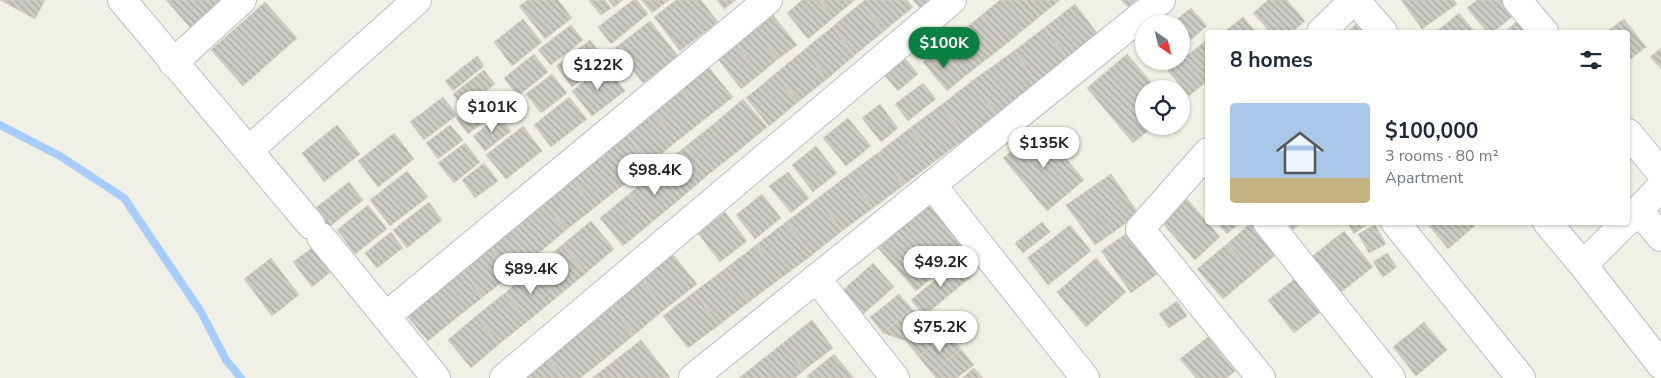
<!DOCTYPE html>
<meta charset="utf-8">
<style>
:root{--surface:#fff;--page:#f6f6f7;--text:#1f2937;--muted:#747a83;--accent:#0b8043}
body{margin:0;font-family:"Nunito Sans",sans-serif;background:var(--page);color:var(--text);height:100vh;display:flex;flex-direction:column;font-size:19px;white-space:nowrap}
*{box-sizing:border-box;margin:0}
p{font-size:16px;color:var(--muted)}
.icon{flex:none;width:28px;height:28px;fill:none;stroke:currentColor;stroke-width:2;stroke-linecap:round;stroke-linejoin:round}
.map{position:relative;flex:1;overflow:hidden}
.sheet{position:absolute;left:1205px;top:30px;width:425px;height:195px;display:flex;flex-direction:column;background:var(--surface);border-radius:5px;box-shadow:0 1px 4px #0004}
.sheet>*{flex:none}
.needle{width:32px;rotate:145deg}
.buttons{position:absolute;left:1135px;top:15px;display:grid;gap:10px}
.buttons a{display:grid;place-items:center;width:55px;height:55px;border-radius:50%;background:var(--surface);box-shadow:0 1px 4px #0004;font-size:25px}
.price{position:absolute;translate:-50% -42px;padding:0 11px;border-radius:18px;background:#fff;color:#222;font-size:16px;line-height:32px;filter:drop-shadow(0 1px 2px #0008)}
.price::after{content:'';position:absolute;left:50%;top:30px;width:15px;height:11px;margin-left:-8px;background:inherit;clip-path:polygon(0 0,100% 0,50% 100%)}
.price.active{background:var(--accent);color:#fff}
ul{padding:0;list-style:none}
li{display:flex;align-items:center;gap:15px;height:125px;padding:0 25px}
li span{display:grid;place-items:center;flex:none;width:140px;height:100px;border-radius:5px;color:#555}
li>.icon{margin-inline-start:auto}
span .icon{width:60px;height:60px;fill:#fffc;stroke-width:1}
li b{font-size:21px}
h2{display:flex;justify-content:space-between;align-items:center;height:60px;padding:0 25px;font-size:21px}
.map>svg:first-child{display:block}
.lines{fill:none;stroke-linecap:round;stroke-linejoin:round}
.stream{stroke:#a7ccff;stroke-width:8}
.building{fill:url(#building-back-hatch);stroke:#d6d2c3}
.street-casing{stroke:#bdbec5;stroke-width:30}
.secondary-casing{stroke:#bbbdc4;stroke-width:30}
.street{stroke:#fff;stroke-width:28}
.secondary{stroke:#fff;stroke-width:28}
</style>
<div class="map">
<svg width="1661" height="378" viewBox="0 0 1661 378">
<defs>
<pattern id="building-back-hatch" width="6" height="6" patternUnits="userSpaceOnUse" patternTransform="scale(1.25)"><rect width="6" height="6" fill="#cbcac3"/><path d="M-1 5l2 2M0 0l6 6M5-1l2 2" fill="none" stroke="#a8a7a2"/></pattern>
</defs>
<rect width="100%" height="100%" fill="#f0f0e6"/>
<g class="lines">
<path class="stream" d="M0,125L60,156L124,198L201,312L226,360L241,378"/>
</g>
<path class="building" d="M0,0H45L35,19Z
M166,0H230L194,32Z
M528,0H558L572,18L545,39L519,6Z
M590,0H605L611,8L601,15L589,1Z
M608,0H623L614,7Z
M633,0H637L648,14L611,44L598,27Z
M641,0H669L652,13Z
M676,0H701L718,22L680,51L654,17Z
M717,0H736L724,9Z
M802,0H819L833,18L808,39L787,13Z
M819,0H855L833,18Z
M865,0H907L913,7L884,31L861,3Z
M913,0H930L920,8Z
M1000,0H1025L1039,17L1006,44L982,15Z
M1025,0H1060L1039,17Z
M1121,0H1136L1128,7Z
M1268,0H1287L1305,21L1292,32H1270L1253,13Z
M1401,0H1454L1457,4L1422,29Z
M1477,0H1514L1522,9L1493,32H1487L1467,8Z
M265,2L297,38L243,86L211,50Z
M861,3L884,31L855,55L832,27Z
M1075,4L1100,37L1069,60L1044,28Z
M1191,8L1207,26L1188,42L1181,34V24L1172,23Z
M1459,13L1475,32H1436Z
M1525,14L1541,32H1505Z
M773,15L797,45L778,59L754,30Z
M982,15L1006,44L965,76L941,48Z
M1243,17L1256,32H1224Z
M1364,17L1378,32H1347Z
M523,19L542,42L512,66L494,42Z
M1624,19L1646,47L1628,61V32H1606Z
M650,21L678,56L643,83L615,48Z
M571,25L583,40L551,65L538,50Z
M832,27L855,55L827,79L804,50Z
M1044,28L1069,60L1038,84L1014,51Z
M754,30L778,59L760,74L736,44Z
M1208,39V80L1189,96L1168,71Z
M590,40L606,61L572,87L556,66Z
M736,44L760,74L741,89L718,59Z
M941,48L965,76L947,91L923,62Z
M1661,48V69L1650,57Z
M804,50L827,79L798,102L775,74Z
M1014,51L1038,84L997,114L972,81Z
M534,54L548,72L518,96L504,78Z
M1127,54L1157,89H1144V126H1154L1133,143L1087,88Z
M477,56L484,66L453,91L445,81Z
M904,57L918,74L898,91L884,75Z
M707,65L733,97L705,119L680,87Z
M605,66L625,91L592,116L572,91Z
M484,70L495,84L464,108L453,94Z
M552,74L567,93L541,113L526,94Z
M775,74L798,102L769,126L746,98Z
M972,81L997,114L966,138L941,105Z
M923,83L936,99L908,121L895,104Z
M680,87L705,119L677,141L652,110Z
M484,96L497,112L468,134L456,118Z
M443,97L457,115L424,140L410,122Z
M569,97L587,119L551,147L534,125Z
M743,99L767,127L738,151L715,123Z
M880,104L898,128L881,142L862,118Z
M941,105L966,138L935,161L910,128Z
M652,110L677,141L649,164L624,132Z
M499,116L511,131L485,151L473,136Z
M848,118L871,146L846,166L823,138Z
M715,123L738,151L709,174L686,146Z
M337,125L360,154L324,182L302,153Z
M450,125L463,140L438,159L426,143Z
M523,126L542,151L506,179L486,155Z
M1040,127L1084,180L1047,211L1003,158Z
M910,128L935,161L904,185L879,152Z
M624,132L649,164L622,186L596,154Z
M394,133L414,159L378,187L358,161Z
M465,143L480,162L454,183L438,163Z
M686,146L709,174L681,198L657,170Z
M816,146L837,173L813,192L792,165Z
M879,152L904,185L873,208L848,175Z
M596,154L622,186L594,208L569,176Z
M484,163L498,181L475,198L462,180Z
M657,170L681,198L652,222L629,194Z
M407,171L428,197L390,226L370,200Z
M788,172L809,198L791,213L769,186Z
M1111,174L1139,214L1095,245L1066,205Z
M848,175L873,208L842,231L818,198Z
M569,176L594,208L566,230L541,199Z
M349,182L363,200L328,228L313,210Z
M629,194L652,222L623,246L600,218Z
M762,194L781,218L755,239L736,215Z
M818,198L842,231L812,255L786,222Z
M541,199L566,230L539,253L513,221Z
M1187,199L1220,237L1195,260L1161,222Z
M933,201L970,246L916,291L878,248Z
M429,202L442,220L407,248L393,230Z
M368,205L387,229L355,254L337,230Z
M725,212L747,241L720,262L698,233Z
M513,221L539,253L511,275L486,243Z
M591,221L614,249L586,273L562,245Z
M786,222L812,255L781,278L756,245Z
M1042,222L1050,232L1023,253L1015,243Z
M1216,222H1238L1239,223L1227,234Z
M1252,222H1261L1283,249L1253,274L1227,244Z
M1288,222H1302L1293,230Z
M1349,222H1370L1354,234L1348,224Z
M1426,222H1477L1478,223L1448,249Z
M1070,225L1091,251L1048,285L1027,258Z
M1375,225L1386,244L1369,253L1358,234Z
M1130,231L1160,272L1131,293L1101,251Z
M1344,231L1373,267L1340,293L1311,257Z
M391,232L403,248L377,268L365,253Z
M486,243L511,275L483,297L458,265Z
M1227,244L1253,274L1223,299L1197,269Z
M562,245L586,273L557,297L534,269Z
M756,245L781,278L750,301L725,269Z
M313,247L332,271L312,287L293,262Z
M670,251L697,284L665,309L638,276Z
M1387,253L1397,267L1383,277L1373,262Z
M271,258L299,295L272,316L244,279Z
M1096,258L1126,292L1086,327L1057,292Z
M959,260L972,276L924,316L911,300Z
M873,263L894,287L862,315L841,292Z
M458,265L483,297L455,319L430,288Z
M534,269L557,297L528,321L505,293Z
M725,269L750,301L719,325L694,292Z
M1301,274L1327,307L1294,333L1268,300Z
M638,276L665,309L634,335L607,302Z
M430,288L455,319L428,341L402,310Z
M694,292L719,325L688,348L663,316Z
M505,293L528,321L499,344L476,316Z
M899,294L912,309L883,333L870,317Z
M1177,301L1187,316L1169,328L1159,314Z
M607,302L634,335L602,361L575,328Z
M912,309L935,318L906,341L883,333Z
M476,316L499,344L471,368L448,340Z
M935,318L948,333L919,357L906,341Z
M812,320L833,348L804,370L783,343Z
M1424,322L1447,350L1416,376L1393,347Z
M575,328L602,361L580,378H563L543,353Z
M948,333L961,349L932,373L919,357Z
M1208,337L1235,371L1227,378H1196L1180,359Z
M641,340L670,377L669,378H619L609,365Z
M783,343L804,370L795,378H764L754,366Z
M961,349L974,365L957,378H936L932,373Z
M543,353L563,378H513Z
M834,354L854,378H808L807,376Z
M609,365L619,378H592Z
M754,366L764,378H739Z
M974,368L983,378H962Z"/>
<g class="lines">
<defs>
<path id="street" d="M122,0L311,225
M1355,0L1383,32
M1517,0L1544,32
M1321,32L1354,0
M173,63L242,0
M1628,133L1661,173
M249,150L417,0
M1208,152L1140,229L1261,378
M932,185L1085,378
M1638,210L1661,237
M1628,221L1661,187
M1267,222L1391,378
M1395,222L1521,378
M1547,222L1583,265
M1626,222L1583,265L1661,365
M321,237L436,378
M816,278L895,378
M386,316L768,0
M504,378L952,0"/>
<path id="secondary" d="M693,378L1161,0"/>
</defs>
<use href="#street" class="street-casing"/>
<use href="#secondary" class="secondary-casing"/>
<use href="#street" class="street"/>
<use href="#secondary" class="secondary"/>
</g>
</svg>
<div class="buttons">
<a><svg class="needle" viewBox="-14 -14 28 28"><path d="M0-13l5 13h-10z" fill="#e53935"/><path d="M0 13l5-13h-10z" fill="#747a83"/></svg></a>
<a><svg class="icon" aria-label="locate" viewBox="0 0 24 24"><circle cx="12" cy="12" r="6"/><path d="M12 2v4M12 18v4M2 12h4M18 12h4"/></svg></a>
</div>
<b class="price active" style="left:944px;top:69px">$100K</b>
<b class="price" style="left:598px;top:91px">$122K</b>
<b class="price" style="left:492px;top:133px">$101K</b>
<b class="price" style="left:1044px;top:169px">$135K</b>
<b class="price" style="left:655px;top:196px">$98.4K</b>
<b class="price" style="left:941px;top:288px">$49.2K</b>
<b class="price" style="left:531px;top:295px">$89.4K</b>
<b class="price" style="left:940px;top:353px">$75.2K</b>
<section class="sheet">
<h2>8 homes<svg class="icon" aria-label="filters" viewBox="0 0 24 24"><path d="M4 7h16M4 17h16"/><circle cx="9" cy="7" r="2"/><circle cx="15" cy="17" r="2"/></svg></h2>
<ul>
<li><span style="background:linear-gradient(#a9c7e8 75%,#c2b280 0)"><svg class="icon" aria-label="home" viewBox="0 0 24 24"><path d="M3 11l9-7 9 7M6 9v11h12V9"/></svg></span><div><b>$100,000</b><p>3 rooms · 80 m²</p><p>Apartment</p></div></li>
</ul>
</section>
</div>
